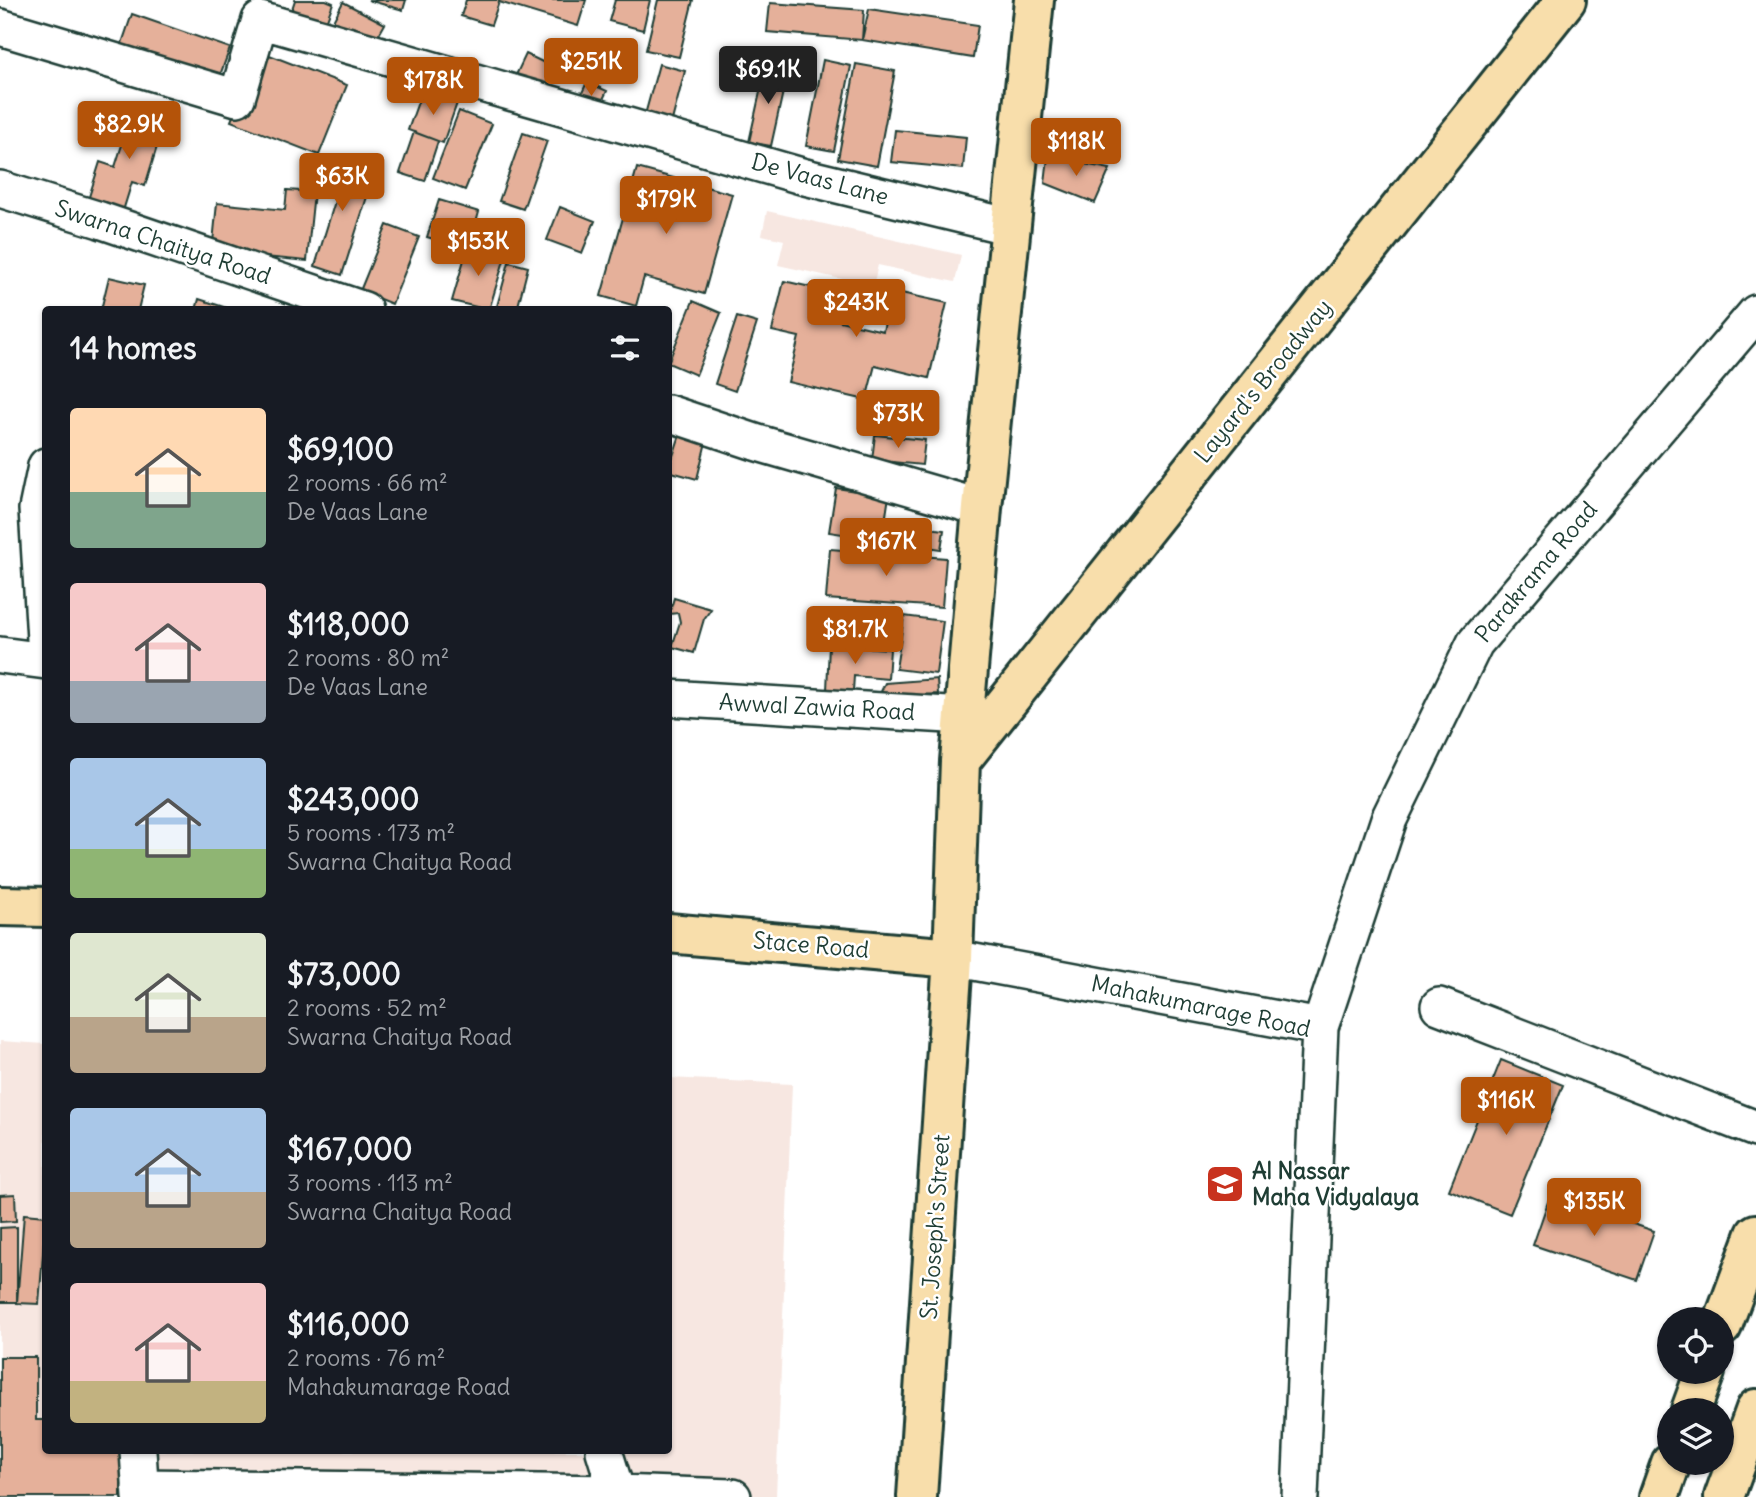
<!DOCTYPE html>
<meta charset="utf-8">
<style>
:root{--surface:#171b24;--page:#242831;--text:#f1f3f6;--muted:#9ea1a6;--accent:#b45309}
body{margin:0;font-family:Delius,sans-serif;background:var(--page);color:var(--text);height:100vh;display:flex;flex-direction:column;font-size:26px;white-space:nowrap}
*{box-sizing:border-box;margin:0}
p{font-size:23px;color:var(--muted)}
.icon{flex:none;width:38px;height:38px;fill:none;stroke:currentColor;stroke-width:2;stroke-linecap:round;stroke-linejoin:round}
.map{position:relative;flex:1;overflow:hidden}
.drawer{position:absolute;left:42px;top:306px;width:630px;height:1148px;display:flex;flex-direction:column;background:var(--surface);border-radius:7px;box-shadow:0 2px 5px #0004}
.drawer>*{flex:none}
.buttons{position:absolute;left:1657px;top:1307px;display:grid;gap:14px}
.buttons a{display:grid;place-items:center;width:77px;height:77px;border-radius:50%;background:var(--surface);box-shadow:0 2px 5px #0004;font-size:35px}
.price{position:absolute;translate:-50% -60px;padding:0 16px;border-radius:7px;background:var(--accent);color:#fff;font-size:23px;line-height:46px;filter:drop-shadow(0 2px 4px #0008)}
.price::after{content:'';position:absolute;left:50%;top:42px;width:21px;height:16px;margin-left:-10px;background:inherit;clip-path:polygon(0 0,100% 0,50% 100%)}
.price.selected{background:#222;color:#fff}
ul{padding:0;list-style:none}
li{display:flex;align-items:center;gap:21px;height:175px;padding:0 28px}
li span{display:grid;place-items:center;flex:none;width:196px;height:140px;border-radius:7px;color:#555}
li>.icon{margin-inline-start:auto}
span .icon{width:84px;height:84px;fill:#fffc;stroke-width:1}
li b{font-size:30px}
h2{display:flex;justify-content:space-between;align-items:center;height:84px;padding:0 28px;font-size:30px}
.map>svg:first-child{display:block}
.built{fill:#f7e7e1}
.building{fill:#e5b09a;stroke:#1f3d34;stroke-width:2}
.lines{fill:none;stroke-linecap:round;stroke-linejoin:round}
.minor-casing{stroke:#1f3d34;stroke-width:40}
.major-casing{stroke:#1f3d34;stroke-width:44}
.minor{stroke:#fff;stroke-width:35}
.major{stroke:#f8deab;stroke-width:38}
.labels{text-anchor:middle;stroke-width:5;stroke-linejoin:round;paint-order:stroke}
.street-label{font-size:23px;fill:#1f3d34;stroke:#fff}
.poi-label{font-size:23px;font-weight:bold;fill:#1f3d34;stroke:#fff;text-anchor:start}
</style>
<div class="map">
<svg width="1756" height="1497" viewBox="0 0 1756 1497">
<rect width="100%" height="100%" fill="#fff"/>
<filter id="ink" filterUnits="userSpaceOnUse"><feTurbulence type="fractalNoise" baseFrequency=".0143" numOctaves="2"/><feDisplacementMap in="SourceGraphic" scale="14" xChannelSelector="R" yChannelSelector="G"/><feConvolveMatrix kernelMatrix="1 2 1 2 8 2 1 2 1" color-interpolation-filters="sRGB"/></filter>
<g filter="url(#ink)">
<path class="built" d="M767,211L961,255L955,282L878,265L873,286L778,265L784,240L762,235Z
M0,1041L45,1044L46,1451H668L669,1078L792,1084L776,1497H0Z"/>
<path class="building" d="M295,0H326L333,3L325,25L291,12Z
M368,0H406L403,10Z
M466,0H586L578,26L499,2L491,25L461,16Z
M615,0H650L643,30L609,21Z
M658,0H693L679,57L646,50Z
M343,2L385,24L372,47L331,25Z
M770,3L864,10L862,40L767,32Z
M869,9L978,25L973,58L862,40Z
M132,14L230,48L216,86L119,52Z
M259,51L347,85L319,155L231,121Z
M593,52L616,58L611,74L589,67Z
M526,54L555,68L545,89L516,75Z
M823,60L851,66L834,151L806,146Z
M659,64L685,71L670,128L643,122Z
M856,64L895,71L877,166L838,159Z
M766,65L788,69L771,146L749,142Z
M587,82L607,91L596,114L576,106Z
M422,91L457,103L443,143L408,130Z
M134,107L166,117L145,186L132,182L123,211L88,200L100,162L115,167Z
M459,111L492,124L465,190L433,178Z
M895,130L966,137L963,169L891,162Z
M414,132L438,141L425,181L400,173Z
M523,133L547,141L523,209L499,201Z
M1048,157L1110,169L1095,203L1045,183Z
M329,161L374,175L342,275L315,266L336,198L318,193Z
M637,168L732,194L704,294L644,277L636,306L601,296Z
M287,190L314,192L307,261L212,252L217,203L285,210Z
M439,200L479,212L474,230L460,226L454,245L427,237Z
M560,207L595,221L582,253L547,240Z
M387,225L419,237L392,304L360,291Z
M468,246L505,257L489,310L452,301Z
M509,262L528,267L517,310H496Z
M109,277L144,285L138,310H101Z
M784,281L846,295L840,321L883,331L892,291L947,303L929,378L875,365L866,400L788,382L799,337L772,331Z
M199,299L233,310H196Z
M693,301L721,313L696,375L668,363Z
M737,317L757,323L735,391L715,384Z
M682,429L707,438L697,479L668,471Z
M875,435L925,440L922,465L872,460Z
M836,488L889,496L885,522L944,530L941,549L829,532Z
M830,549L946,558L942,607L826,599Z
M674,598L711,609L704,619L694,653L672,647L680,622L678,613L669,614Z
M904,616L943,621L936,674L896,669Z
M829,645L890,649L888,679L854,676L853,691L827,690Z
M937,679L938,694L878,698L885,683Z
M1501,1060L1563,1085L1510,1214L1449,1190Z
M15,1194L16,1221L0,1222V1195Z
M1550,1196L1654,1231L1637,1280L1533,1245Z
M24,1214L46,1216L39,1304L17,1303Z
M17,1227V1302H0V1228Z
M0,1357H36V1420H46V1451H121V1497H0Z"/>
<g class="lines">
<defs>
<path id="minor" d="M0,27L237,98L260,20L805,177L1011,227
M0,189L100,220L364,310
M668,413L758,443L982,508
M46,466L37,509L46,656
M0,655L46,661
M668,698L965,716
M953,958L1320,1027
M1439,1006L1756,1129
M138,1451L141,1497
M604,1451L617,1493
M140,1487L617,1493L733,1497
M1300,1497L1320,1027L1389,819L1475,643L1756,313"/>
<path id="major" d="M960,761L1566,0
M0,906L46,907
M668,933L953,958
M1722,1326L1756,1234
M1691,1410L1705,1372
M917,1497L953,958L960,761L982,508L1034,0
M1659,1497L1671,1463
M1724,1497L1756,1409"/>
</defs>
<use href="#minor" class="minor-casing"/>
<use href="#major" class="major-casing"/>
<use href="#minor" class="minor"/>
<use href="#major" class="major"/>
</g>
</g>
<defs>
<symbol id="school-square" viewBox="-11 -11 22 22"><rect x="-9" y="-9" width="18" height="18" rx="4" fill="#c8321e" stroke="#fff"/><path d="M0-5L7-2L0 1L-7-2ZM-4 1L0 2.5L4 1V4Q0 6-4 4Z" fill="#fff"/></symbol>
</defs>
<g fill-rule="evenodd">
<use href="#school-square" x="1203" y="1162" width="44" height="44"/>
</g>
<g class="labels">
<g class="street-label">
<text transform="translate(820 179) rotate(15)" y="8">De Vaas Lane</text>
<text transform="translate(163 242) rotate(18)" y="8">Swarna Chaitya Road</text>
<text transform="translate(1263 381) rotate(-51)" y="8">Layard's Broadway</text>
<text transform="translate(1536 572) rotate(-50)" y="8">Parakrama Road</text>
<text transform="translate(817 707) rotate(3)" y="8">Awwal Zawia Road</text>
<text transform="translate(811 945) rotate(5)" y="8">Stace Road</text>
<text transform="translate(1201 1006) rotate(12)" y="8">Mahakumarage Road</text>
<text transform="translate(935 1227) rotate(-86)" y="8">St. Joseph's Street</text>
</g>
<g class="poi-label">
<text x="1252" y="1179">Al Nassar<tspan x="1252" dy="26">Maha Vidyalaya</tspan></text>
</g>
</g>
</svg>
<div class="buttons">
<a><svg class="icon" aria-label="locate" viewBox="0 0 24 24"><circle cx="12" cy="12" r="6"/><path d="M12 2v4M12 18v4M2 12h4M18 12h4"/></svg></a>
<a><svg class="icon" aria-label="layers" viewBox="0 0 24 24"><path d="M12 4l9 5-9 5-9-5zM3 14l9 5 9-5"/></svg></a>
</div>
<b class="price" style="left:591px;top:98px">$251K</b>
<b class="price selected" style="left:768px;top:106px">$69.1K</b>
<b class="price" style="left:433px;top:117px">$178K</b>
<b class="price" style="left:129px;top:161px">$82.9K</b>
<b class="price" style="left:1076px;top:178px">$118K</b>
<b class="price" style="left:342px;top:213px">$63K</b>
<b class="price" style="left:666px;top:236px">$179K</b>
<b class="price" style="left:478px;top:278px">$153K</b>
<b class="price" style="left:856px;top:339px">$243K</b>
<b class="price" style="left:898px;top:450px">$73K</b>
<b class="price" style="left:886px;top:578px">$167K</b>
<b class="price" style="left:855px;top:666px">$81.7K</b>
<b class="price" style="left:1506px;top:1137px">$116K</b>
<b class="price" style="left:1594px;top:1238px">$135K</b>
<section class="drawer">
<h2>14 homes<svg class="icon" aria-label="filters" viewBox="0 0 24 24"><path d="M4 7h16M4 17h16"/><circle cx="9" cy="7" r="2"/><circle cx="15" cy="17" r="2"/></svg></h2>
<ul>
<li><span style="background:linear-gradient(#ffd9b3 60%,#7fa58c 0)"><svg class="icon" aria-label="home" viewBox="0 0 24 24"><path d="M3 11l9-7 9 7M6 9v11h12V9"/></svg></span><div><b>$69,100</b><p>2 rooms · 66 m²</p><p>De Vaas Lane</p></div></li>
<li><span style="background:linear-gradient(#f6c9c9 70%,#9aa5b1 0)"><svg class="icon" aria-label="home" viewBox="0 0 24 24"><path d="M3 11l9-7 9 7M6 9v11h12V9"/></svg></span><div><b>$118,000</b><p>2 rooms · 80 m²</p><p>De Vaas Lane</p></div></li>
<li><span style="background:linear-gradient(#a9c7e8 65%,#8fb573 0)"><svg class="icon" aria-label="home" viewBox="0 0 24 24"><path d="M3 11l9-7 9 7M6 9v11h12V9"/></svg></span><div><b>$243,000</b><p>5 rooms · 173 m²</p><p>Swarna Chaitya Road</p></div></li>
<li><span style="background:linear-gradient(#dfe7d0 60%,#b9a48a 0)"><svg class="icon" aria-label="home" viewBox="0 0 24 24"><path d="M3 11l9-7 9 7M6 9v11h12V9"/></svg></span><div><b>$73,000</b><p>2 rooms · 52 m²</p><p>Swarna Chaitya Road</p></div></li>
<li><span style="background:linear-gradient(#a9c7e8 60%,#b9a48a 0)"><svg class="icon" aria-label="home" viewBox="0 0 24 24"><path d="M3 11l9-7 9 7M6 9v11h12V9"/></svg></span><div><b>$167,000</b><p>3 rooms · 113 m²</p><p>Swarna Chaitya Road</p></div></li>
<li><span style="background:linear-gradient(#f6c9c9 70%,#c2b280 0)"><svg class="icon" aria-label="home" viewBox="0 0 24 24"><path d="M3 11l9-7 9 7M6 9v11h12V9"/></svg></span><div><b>$116,000</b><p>2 rooms · 76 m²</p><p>Mahakumarage Road</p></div></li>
</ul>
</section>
</div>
